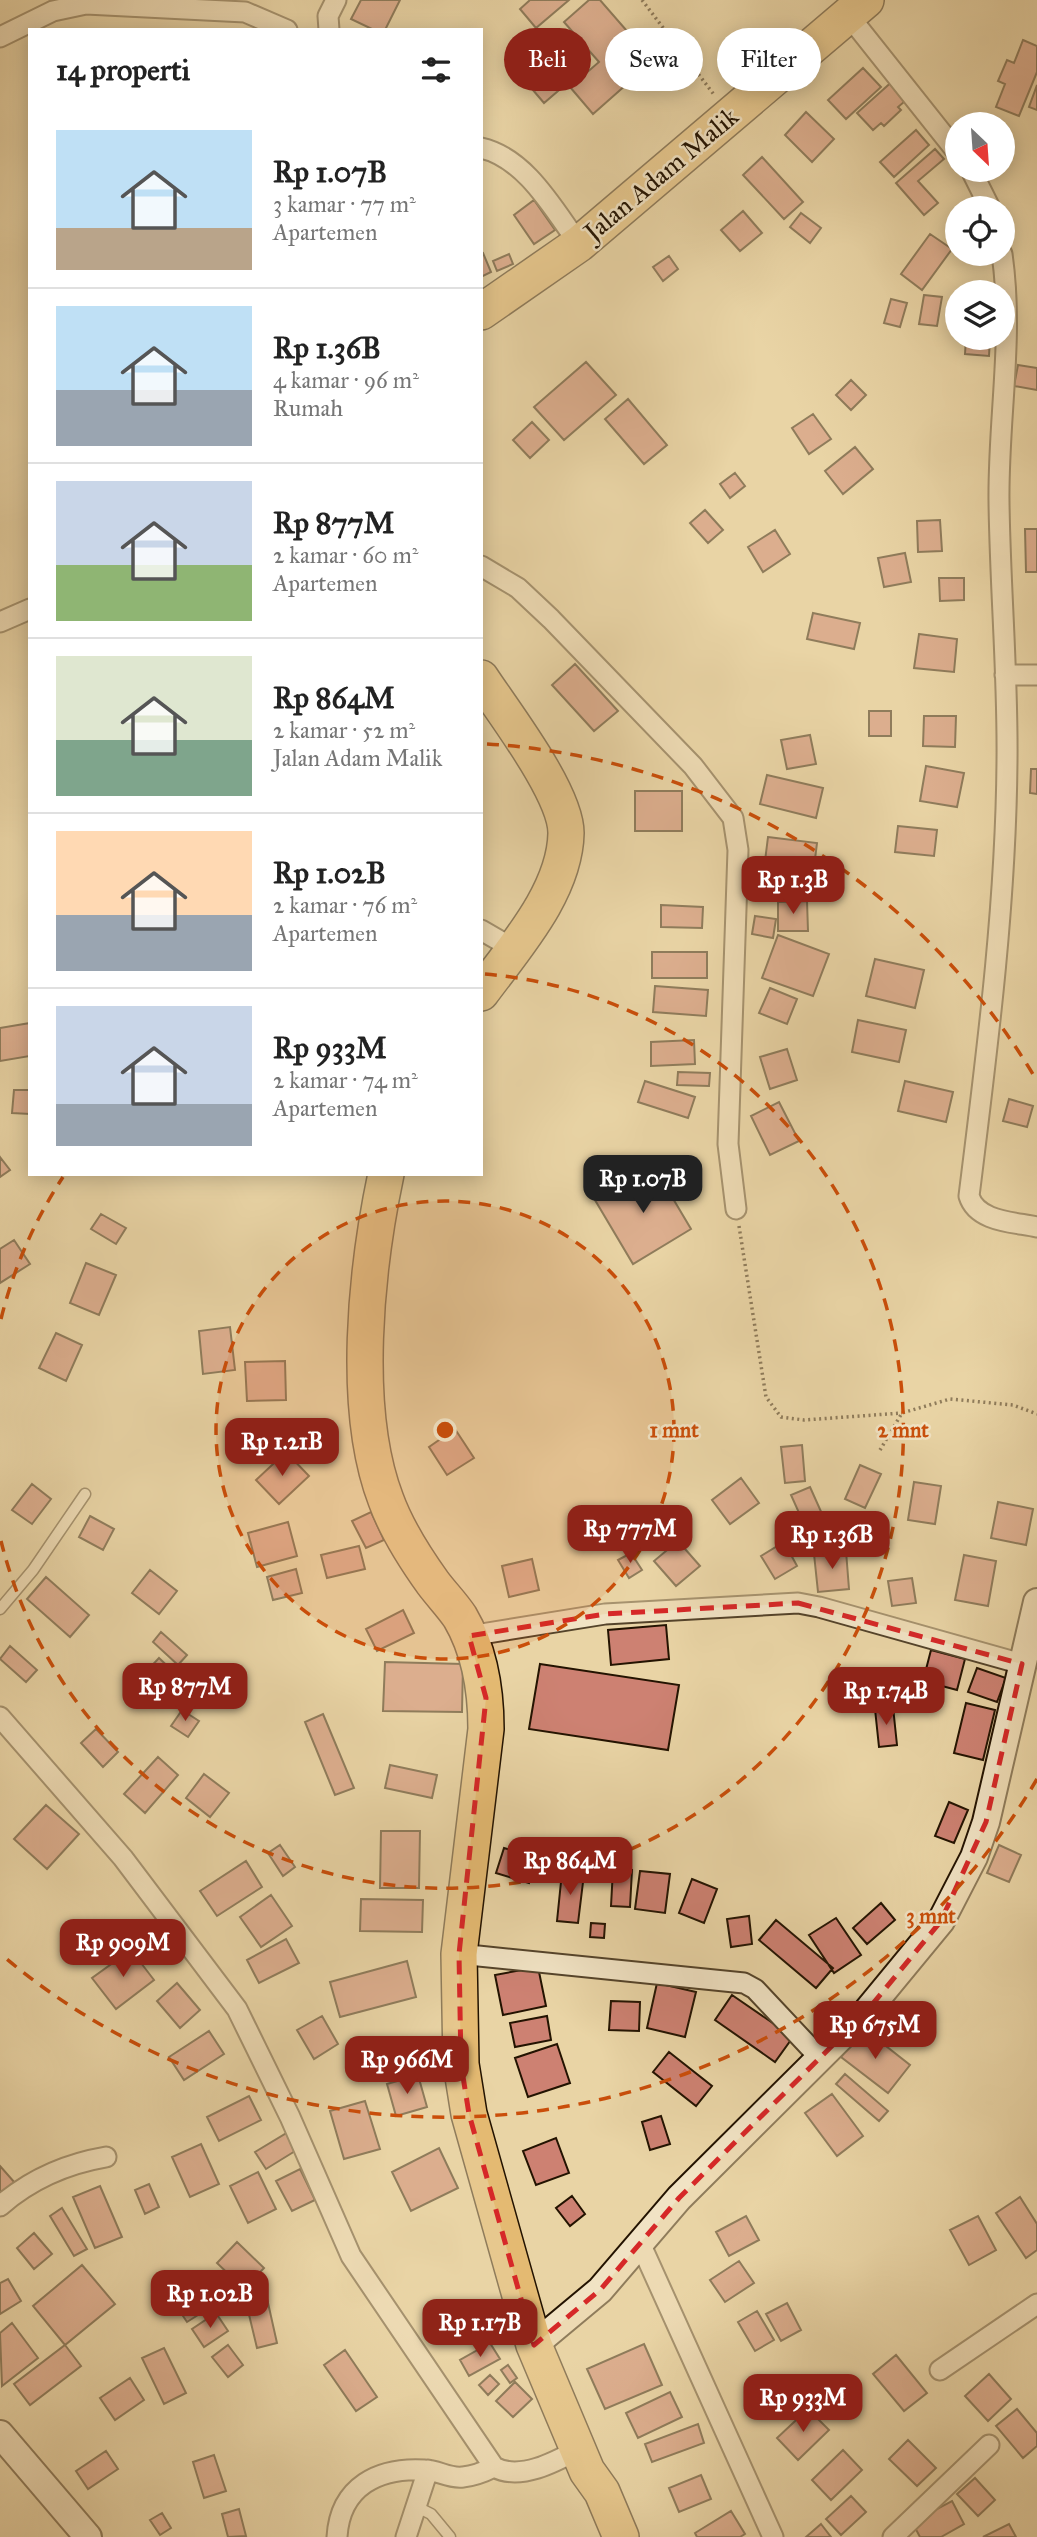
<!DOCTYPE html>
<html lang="id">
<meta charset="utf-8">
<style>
:root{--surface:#fff;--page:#f6f6f6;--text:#222;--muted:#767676;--line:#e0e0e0;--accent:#8f2418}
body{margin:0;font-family:"IM FELL Great Primer",serif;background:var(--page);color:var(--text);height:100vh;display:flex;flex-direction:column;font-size:26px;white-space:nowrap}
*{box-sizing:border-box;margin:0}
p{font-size:23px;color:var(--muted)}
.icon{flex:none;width:38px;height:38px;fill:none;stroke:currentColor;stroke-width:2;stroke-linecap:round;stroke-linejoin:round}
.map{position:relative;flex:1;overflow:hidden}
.drawer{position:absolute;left:28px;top:28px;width:455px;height:1148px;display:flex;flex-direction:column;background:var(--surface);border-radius:0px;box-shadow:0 4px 18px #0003}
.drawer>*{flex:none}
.guide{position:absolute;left:504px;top:28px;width:427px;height:63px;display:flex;gap:14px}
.needle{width:46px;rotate:155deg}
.fabs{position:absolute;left:945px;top:112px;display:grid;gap:14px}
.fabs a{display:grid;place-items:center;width:70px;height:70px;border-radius:50%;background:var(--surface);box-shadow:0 4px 18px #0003;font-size:35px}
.price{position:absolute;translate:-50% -60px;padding:0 16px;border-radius:14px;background:var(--accent);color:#fff;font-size:23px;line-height:46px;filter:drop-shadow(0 2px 4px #0008)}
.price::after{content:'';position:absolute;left:50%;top:42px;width:21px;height:16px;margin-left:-10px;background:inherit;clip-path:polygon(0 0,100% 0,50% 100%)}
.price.active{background:#222;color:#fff}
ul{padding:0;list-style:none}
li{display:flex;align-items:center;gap:21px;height:175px;padding:0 28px}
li+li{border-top:2px solid var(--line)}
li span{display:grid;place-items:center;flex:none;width:196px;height:140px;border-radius:0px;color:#555}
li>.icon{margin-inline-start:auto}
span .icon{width:84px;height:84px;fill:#fffc;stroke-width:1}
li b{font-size:30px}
h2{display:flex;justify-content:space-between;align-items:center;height:84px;padding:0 28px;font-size:30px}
.pill{padding:0 24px;border-radius:32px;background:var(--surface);box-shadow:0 4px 18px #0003;font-size:24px;line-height:63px}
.pill.active{background:var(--accent);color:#fff}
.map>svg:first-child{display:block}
.building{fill:#cd8172;stroke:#231301;stroke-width:2}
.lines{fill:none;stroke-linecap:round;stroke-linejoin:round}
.lane-casing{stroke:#54432a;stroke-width:13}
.street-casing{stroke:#54432a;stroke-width:23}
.secondary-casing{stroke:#231301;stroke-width:30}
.highway-casing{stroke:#231301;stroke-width:38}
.path{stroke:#231301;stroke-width:3.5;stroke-dasharray:2 3.5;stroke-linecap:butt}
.lane{stroke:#f1e3c4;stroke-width:10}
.street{stroke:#f1e3c4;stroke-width:19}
.secondary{stroke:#f1e3c4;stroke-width:26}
.highway{stroke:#e4ba72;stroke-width:35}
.marked{fill:none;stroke:#d62828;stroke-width:5;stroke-dasharray:14 9;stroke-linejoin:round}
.ring{fill:none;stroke:#ca4e0a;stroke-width:3.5;stroke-dasharray:12 9}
.labels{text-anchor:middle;stroke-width:5;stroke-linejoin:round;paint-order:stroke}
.street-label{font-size:26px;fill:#231301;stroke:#f1e3c4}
.centre{fill:#ca4e0a;stroke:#f1e3c4;stroke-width:3.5}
.ring-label{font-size:21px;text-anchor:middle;font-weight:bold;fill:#ca4e0a;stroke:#f1e3c4;stroke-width:5;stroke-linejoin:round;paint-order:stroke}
</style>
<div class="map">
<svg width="1037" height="2537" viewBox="0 0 1037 2537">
<rect width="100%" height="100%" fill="#e9d4a5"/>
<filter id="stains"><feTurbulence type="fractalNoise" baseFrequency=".00286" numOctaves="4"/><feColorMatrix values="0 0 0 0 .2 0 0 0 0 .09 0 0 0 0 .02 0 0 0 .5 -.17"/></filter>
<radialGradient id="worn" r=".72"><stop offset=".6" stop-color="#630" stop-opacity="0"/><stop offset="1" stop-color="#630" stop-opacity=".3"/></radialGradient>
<path class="building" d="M361,0H400L385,30H374L351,19Z
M530,0H569L536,28L520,9Z
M589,0H600L653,61L593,114L570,87L599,62L564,22Z
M1023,40L1037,46V72L1019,116L996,107L1005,84L998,81L1007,60L1014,63Z
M569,47L586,67L544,103L527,83Z
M863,68L881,87L846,119L828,100Z
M895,79L911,96L898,107L901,110L884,126L881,123L873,130L857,113Z
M1037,85V110L1029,107Z
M806,112L834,139L812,162L785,135Z
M916,130L929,145L894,177L880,162Z
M1003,136L1011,141L1003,153Z
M935,149L944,159L918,181L938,203L924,215L896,183Z
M762,157L803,202L784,219L743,175Z
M534,200L555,230L534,244L514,215Z
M743,211L762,233L740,251L721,230Z
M801,213L821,228L810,243L790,227Z
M930,234L952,249L922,290L901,274Z
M483,253L491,272L481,277V254Z
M509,254L513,264L497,271L493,261Z
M669,256L678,269L663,281L653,267Z
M924,295L942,297L937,326L919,324Z
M891,299L907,303L900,327L884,323Z
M966,338H990L989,356L965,354Z
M586,362L616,395L564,440L534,407Z
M1018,365L1037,368V390L1014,386Z
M851,380L866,395L851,410L836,395Z
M628,399L667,445L644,464L605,419Z
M813,414L831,439L809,454L792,428Z
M532,422L549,440L530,458L513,440Z
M855,447L873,469L843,494L825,471Z
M735,473L745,486L730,498L720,484Z
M705,510L723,530L708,543L690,523Z
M940,520L942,551L918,552L917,521Z
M1025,529H1037V572H1026Z
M775,530L790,554L763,572L748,547Z
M905,553L911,582L884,587L878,558Z
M939,578H964V600L940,601Z
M813,613L860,623L854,649L807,639Z
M919,634L957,639L954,672L914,668Z
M575,664L618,711L594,731L552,685Z
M869,711H891V736H869Z
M924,716H956L955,747L923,746Z
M810,735L816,764L787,769L781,740Z
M926,766L964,773L957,807L920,801Z
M1031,769H1037V794L1030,793Z
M767,775L823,788L816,818L760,804Z
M635,791H682V831H635Z
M898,826L937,830L934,856L895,852Z
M768,837L817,843L812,883L763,877Z
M807,901L808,931H778V902Z
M661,905L703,907L702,928L661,927Z
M755,916L776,919L773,938L752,934Z
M778,935L829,954L813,996L762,978Z
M652,952H707V978H652Z
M875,959L924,970L915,1008L866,996Z
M655,986L708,990L706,1016L653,1012Z
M770,988L797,999L787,1024L759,1013Z
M858,1020L906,1030L899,1062L852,1052Z
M30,1023V1056L0,1061V1028Z
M694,1040L695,1064L651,1066V1042Z
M787,1049L797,1080L770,1089L760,1057Z
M678,1072L710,1073L709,1086L677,1085Z
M645,1081L695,1097L688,1118L638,1102Z
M905,1081L953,1092L946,1122L898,1111Z
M14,1090H30V1114L12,1113Z
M1009,1099L1033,1106L1027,1127L1003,1121Z
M779,1102L799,1141L770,1155L751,1116Z
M0,1157L10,1170L0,1177Z
M653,1165L691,1229L633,1264L595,1200Z
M101,1214L126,1228L116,1244L91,1229Z
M14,1240L30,1264L0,1283V1249Z
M86,1263L116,1275L99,1315L70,1303Z
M230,1327L235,1370L203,1374L199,1331Z
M56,1333L82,1345L66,1381L39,1368Z
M285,1361L286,1400L247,1401L245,1362Z
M455,1429L474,1458L447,1475L429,1447Z
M802,1445L805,1481L785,1483L781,1447Z
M286,1452L309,1476L279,1504L256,1480Z
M860,1465L881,1474L865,1508L845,1499Z
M741,1478L759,1503L730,1524L712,1500Z
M914,1482L941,1486L935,1524L908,1520Z
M32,1484L51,1499L32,1524L12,1510Z
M810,1487L823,1516L804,1524L791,1495Z
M998,1502L1033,1509L1026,1545L991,1538Z
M371,1512L384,1540L366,1548L352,1521Z
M90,1516L114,1529L103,1550L79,1537Z
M288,1522L297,1556L257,1567L248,1533Z
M678,1541L700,1566L676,1586L654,1561Z
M784,1542L797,1566L775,1579L761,1556Z
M359,1546L365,1569L327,1578L321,1555Z
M846,1551L849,1589L818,1592L814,1554Z
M631,1553L642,1570L629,1578L618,1560Z
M964,1555L996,1561L988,1606L955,1600Z
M532,1559L539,1590L509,1597L502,1566Z
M296,1569L302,1593L273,1600L267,1577Z
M150,1570L177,1591L159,1614L132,1593Z
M46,1577L89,1615L70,1637L27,1599Z
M912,1578L916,1603L892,1606L888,1581Z
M403,1610L414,1633L377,1651L366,1629Z
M666,1625L669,1659L611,1665L608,1630Z
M161,1632L187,1655L178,1665L153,1642Z
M10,1646L37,1670L26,1682L0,1659Z
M931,1650L965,1659L957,1690L923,1681Z
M159,1658L178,1676L150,1706L131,1688Z
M385,1662L463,1664L462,1712L383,1711Z
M540,1664L679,1685L668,1750L529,1729Z
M977,1668L1006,1678L997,1702L968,1692Z
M966,1703L995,1710L983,1760L954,1753Z
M893,1707L897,1745L879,1747L875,1709Z
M182,1710L199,1721L188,1737L171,1726Z
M323,1714L354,1788L335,1795L305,1722Z
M96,1729L118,1752L103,1767L81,1743Z
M158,1757L178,1775L145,1813L124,1794Z
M390,1765L437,1775L432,1798L385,1788Z
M204,1774L229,1793L210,1817L186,1798Z
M949,1802L968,1810L954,1843L935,1836Z
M46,1805L79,1834L47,1869L14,1839Z
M381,1831H420L419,1888H380Z
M280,1845L295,1867L283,1876L268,1853Z
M999,1845L1021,1855L1009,1882L987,1873Z
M504,1848L537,1858L529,1883L496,1873Z
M246,1861L262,1887L217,1916L200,1891Z
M613,1869L632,1870L630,1907L611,1906Z
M640,1871L670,1874L665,1913L635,1909Z
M562,1872L584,1874L578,1923L557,1921Z
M692,1879L717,1889L704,1923L679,1913Z
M271,1895L292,1926L261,1947L240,1917Z
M361,1899L423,1900L422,1932L360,1931Z
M881,1903L895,1920L867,1944L853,1928Z
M749,1916L752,1944L731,1947L727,1919Z
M836,1918L861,1955L834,1973L809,1935Z
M776,1920L833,1968L816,1988L759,1940Z
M591,1923L605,1924L604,1938L590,1937Z
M286,1939L299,1963L259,1983L247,1960Z
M131,1950L154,1980L116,2009L92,1978Z
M407,1961L416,1997L340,2017L330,1982Z
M538,1967L546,2006L503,2015L495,1975Z
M177,1983L200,2010L180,2028L157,2001Z
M657,1983L696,1992L685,2037L647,2028Z
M732,1995L793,2037L775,2062L715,2020Z
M611,2001L640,2002L639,2031L609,2030Z
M322,2016L338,2044L314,2059L297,2030Z
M547,2016L551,2040L515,2047L510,2023Z
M863,2028L910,2065L888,2093L841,2057Z
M209,2031L224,2054L184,2080L169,2057Z
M557,2044L570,2083L528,2097L515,2058Z
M669,2052L712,2086L696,2106L653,2072Z
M845,2074L888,2111L879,2121L836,2084Z
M418,2075L427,2107L396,2116L387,2084Z
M832,2094L863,2136L837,2156L805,2113Z
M249,2096L261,2120L219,2141L207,2117Z
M365,2101L380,2149L344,2159L330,2111Z
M661,2116L670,2144L650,2150L642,2122Z
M290,2131L300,2148L266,2169L255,2152Z
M556,2138L569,2173L536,2185L523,2151Z
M201,2144L219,2184L190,2197L172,2157Z
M439,2148L458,2188L411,2211L392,2172Z
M0,2166L15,2183L0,2197Z
M300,2169L315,2200L292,2211L276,2181Z
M258,2172L276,2209L248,2223L230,2186Z
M149,2184L159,2207L145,2214L135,2190Z
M100,2186L122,2237L95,2248L73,2197Z
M572,2196L585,2214L570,2226L556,2208Z
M1020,2197L1037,2224V2250L1026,2258L996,2213Z
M62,2208L87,2249L74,2256L50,2216Z
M746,2216L759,2240L729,2256L716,2232Z
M978,2216L996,2250L969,2265L950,2230Z
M34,2233L52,2254L34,2269L17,2248Z
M237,2242L264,2268L244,2289L217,2263Z
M739,2261L754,2283L725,2302L710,2280Z
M82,2265L115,2304L65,2345L33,2306Z
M8,2279L21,2301L0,2314V2283Z
M197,2290L209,2308L187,2322L175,2304Z
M266,2294L277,2343L257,2348L245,2298Z
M787,2303L801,2330L781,2341L766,2314Z
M757,2311L774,2340L755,2351L738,2322Z
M216,2313L228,2331L204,2347L192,2329Z
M12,2323L38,2358L2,2386L0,2333Z
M490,2343L500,2359L469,2376L460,2360Z
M644,2344L662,2385L605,2409L587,2369Z
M65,2345L81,2366L30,2405L14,2384Z
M228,2345L243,2365L228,2377L212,2357Z
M164,2348L186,2393L164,2404L142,2358Z
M345,2350L377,2397L356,2411L324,2365Z
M896,2355L927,2393L904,2411L873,2374Z
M508,2365L517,2378L510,2383L501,2370Z
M989,2374L1011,2399L988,2421L965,2396Z
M490,2375L499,2384L488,2395L479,2385Z
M130,2378L144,2400L115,2420L100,2398Z
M515,2382L532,2399L513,2417L496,2401Z
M670,2392L682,2417L638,2438L626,2413Z
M808,2409L829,2430L798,2460L777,2438Z
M1017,2409L1037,2433V2446L1023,2458L996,2426Z
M698,2424L704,2443L652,2462L645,2444Z
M908,2440L936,2468L917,2486L889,2459Z
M843,2450L862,2470L831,2500L812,2480Z
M106,2451L118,2469L88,2489L76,2471Z
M214,2455L226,2491L204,2498L193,2462Z
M701,2475L711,2499L679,2512L669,2488Z
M975,2478L995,2500L978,2516L957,2494Z
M851,2496L866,2512L841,2535L826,2519Z
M952,2501L964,2524L941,2537H920L912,2522Z
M239,2509L246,2536L228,2537L222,2514Z
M731,2511L745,2534L740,2537H697L695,2533Z
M162,2513L171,2528L160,2535L150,2520Z
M821,2524L831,2537H806Z
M1009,2524L1016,2537H983Z"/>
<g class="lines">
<defs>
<path id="lane" d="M0,1609L33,1570L85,1494
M417,2507L431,2514L450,2537"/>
<path id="street" d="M849,16L957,152
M329,30L328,16L336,0
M0,37L53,11L86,4L245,12L287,30
M481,148C526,158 554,210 579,244
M971,170L990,208
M1002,254C1014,337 998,418 999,501C1000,587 1008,674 1007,760C1006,906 987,1051 969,1196C977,1222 1014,1222 1037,1227
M481,566L518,588L551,619L693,766L733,818L738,850L728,1144L736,1209
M0,622L30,609
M1005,675H1037
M481,930L514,949
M469,1636L605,1614L798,1603L819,1607L1022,1664
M0,1717L123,1858L237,2009L290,2117L351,2256L494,2467C520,2481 555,2462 579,2449
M459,1954L744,1983L755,1989L818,2056
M0,2206C31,2179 65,2164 106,2157
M640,2243L773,2537
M940,2370L1037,2304
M337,2537C340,2486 379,2467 425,2470C438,2470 449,2479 463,2477C473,2476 484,2472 494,2467
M406,2537L428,2470
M893,2537L989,2445"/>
<path id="secondary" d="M534,2345L600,2290L679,2198L866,2012L941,1921L974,1857L986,1822L1037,1602
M0,2434L88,2537"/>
<path id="highway" d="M481,312L579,244L866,0
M481,678C504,713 566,793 566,833C565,892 514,948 481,993
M386,1174C366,1269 351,1409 386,1500C397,1530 415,1558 433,1583C442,1595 452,1605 460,1617C480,1651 486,1691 486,1729L459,1954L461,2064L469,2114L534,2345L587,2471L602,2492L621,2537"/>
</defs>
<use href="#lane" class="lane-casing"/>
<use href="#street" class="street-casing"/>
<use href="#secondary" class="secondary-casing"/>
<use href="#highway" class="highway-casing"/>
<path class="path" d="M642,0L715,96
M739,1226L766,1397L781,1417L804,1420L902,1413
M880,1450L902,1413L950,1399L1013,1405L1037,1414"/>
<use href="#lane" class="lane"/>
<use href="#street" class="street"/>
<use href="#secondary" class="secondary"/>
<use href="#highway" class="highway"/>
</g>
<path d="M0 0H1037V2537H0ZM798,1603L1022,1664L986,1822L941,1921L866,2012L679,2198L600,2290L534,2345L469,2114L461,2064L459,1954L486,1698L469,1636L605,1614Z" fill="#e9d4a5" fill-opacity=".55" fill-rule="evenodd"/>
<path class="marked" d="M798,1603L1022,1664L986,1822L941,1921L866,2012L679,2198L600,2290L534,2345L469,2114L461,2064L459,1954L486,1698L469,1636L605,1614Z"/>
<circle cx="445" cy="1430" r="229" fill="#ca4e0a" fill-opacity=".12"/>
<g class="ring">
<circle cx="445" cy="1430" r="229"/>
<path d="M1 1319A458 458 0 0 1 63 1177M485 974A458 458 0 1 1 1 1541"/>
<path d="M1037 1779A687 687 0 0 1 3 1956M487 744A687 687 0 0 1 1037 1081"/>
</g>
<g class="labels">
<g class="street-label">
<text transform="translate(661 174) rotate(-40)" y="9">Jalan Adam Malik</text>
</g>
</g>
<circle cx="445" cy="1430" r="10" class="centre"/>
<g class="ring-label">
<text x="674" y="1437">1 mnt</text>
<text x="903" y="1437">2 mnt</text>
<text x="931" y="1923">3 mnt</text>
</g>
<rect width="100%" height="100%" filter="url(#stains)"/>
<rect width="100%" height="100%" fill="url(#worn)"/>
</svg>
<div class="fabs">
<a><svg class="needle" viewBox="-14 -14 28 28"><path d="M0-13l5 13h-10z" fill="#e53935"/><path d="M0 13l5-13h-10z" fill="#767676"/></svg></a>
<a><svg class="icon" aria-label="locate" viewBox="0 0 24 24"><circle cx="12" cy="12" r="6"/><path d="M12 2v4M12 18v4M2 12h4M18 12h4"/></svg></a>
<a><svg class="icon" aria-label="layers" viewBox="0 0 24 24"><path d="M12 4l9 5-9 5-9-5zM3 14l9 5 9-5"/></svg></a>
</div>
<b class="price" style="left:793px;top:916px">Rp 1.3B</b>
<b class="price active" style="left:643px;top:1215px">Rp 1.07B</b>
<b class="price" style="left:282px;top:1478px">Rp 1.21B</b>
<b class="price" style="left:630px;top:1565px">Rp 777M</b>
<b class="price" style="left:832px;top:1571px">Rp 1.36B</b>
<b class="price" style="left:185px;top:1723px">Rp 877M</b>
<b class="price" style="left:886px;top:1727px">Rp 1.74B</b>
<b class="price" style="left:570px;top:1897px">Rp 864M</b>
<b class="price" style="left:123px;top:1979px">Rp 909M</b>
<b class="price" style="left:875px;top:2061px">Rp 675M</b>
<b class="price" style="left:407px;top:2096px">Rp 966M</b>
<b class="price" style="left:210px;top:2330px">Rp 1.02B</b>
<b class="price" style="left:480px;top:2359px">Rp 1.17B</b>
<b class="price" style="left:803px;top:2434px">Rp 933M</b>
<div class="guide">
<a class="pill active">Beli</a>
<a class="pill">Sewa</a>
<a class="pill">Filter</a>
</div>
<section class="drawer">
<h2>14 properti<svg class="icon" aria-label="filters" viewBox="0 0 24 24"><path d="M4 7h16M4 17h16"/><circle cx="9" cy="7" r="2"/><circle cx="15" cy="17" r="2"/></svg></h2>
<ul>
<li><span style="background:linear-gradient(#bfe0f5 70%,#b9a48a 0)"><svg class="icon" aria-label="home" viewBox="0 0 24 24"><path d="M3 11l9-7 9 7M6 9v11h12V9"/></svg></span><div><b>Rp 1.07B</b><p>3 kamar · 77 m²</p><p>Apartemen</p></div></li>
<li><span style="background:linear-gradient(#bfe0f5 60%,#9aa5b1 0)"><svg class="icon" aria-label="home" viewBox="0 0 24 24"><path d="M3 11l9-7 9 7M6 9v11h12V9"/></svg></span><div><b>Rp 1.36B</b><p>4 kamar · 96 m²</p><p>Rumah</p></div></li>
<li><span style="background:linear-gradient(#c9d6e8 60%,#8fb573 0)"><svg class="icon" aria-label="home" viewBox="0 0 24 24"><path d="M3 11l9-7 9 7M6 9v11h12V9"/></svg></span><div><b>Rp 877M</b><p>2 kamar · 60 m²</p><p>Apartemen</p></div></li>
<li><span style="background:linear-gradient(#dfe7d0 60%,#7fa58c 0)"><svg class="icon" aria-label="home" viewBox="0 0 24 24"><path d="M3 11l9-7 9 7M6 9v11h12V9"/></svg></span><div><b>Rp 864M</b><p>2 kamar · 52 m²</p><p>Jalan Adam Malik</p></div></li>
<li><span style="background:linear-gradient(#ffd9b3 60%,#9aa5b1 0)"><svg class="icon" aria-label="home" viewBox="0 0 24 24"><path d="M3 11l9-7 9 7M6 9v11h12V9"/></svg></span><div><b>Rp 1.02B</b><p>2 kamar · 76 m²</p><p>Apartemen</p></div></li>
<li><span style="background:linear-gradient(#c9d6e8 70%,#9aa5b1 0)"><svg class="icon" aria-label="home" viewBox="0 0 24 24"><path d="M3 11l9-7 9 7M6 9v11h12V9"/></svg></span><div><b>Rp 933M</b><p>2 kamar · 74 m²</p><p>Apartemen</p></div></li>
</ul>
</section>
</div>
